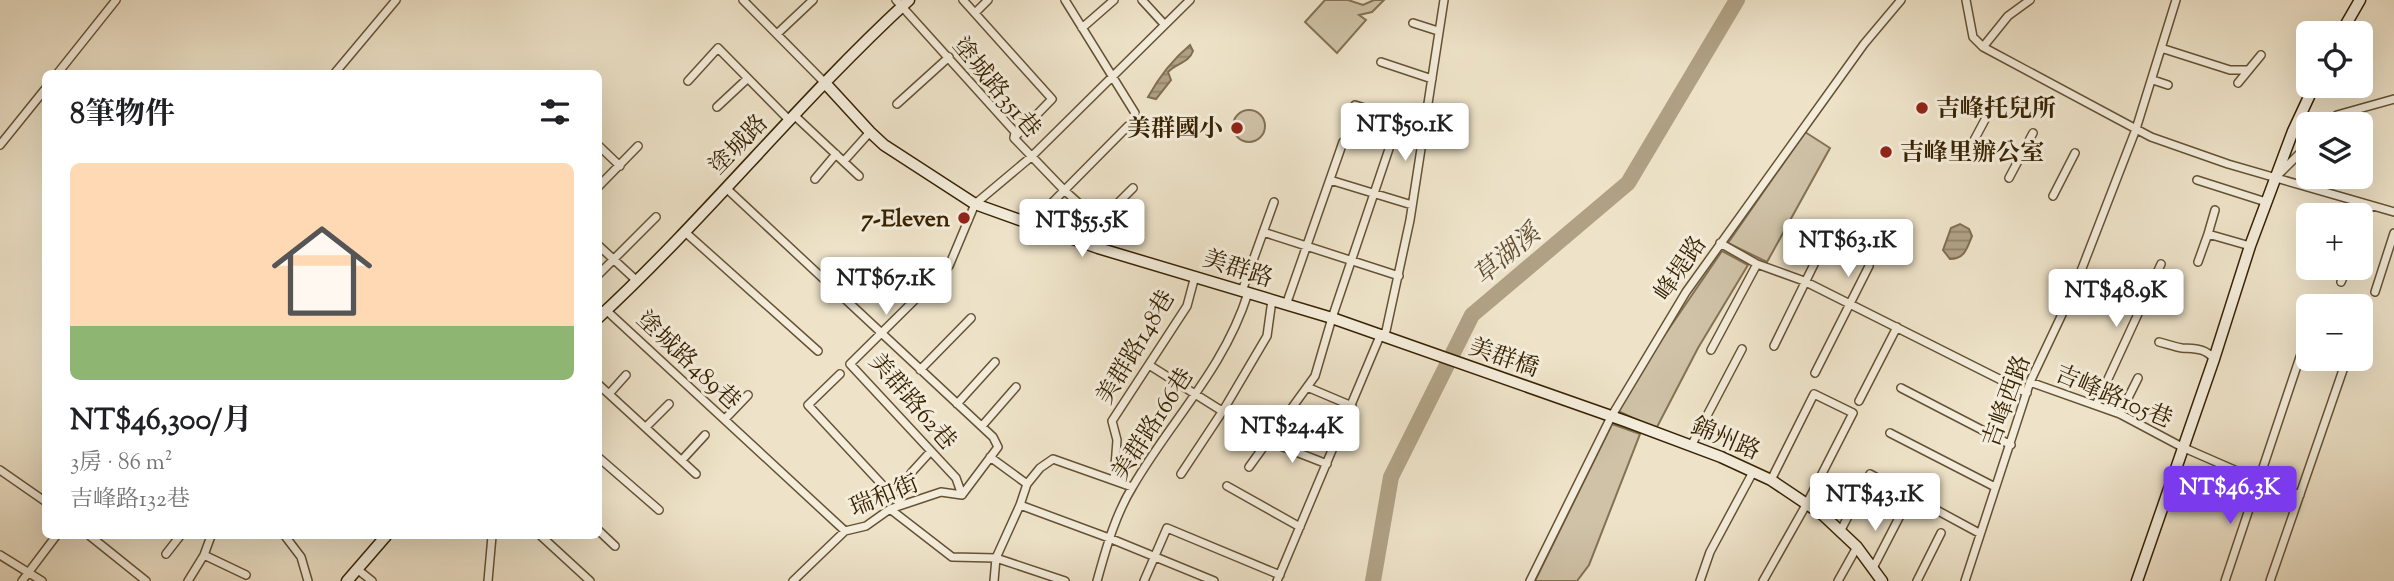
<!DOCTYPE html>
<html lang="zh-TW">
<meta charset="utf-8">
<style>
:root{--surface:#fff;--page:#f2f2f2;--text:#202124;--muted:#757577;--accent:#7c3aed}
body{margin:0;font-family:"Sorts Mill Goudy","Noto Serif TC",serif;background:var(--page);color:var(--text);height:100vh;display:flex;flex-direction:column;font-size:26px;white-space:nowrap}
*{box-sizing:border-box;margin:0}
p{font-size:23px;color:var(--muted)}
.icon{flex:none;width:38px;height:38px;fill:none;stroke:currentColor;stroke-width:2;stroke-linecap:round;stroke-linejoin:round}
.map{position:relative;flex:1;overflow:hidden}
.panel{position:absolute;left:42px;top:70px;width:560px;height:469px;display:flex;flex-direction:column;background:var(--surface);border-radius:10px;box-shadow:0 7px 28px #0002}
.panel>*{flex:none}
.fabs{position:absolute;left:2296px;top:21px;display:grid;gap:14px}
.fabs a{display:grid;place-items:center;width:77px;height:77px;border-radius:10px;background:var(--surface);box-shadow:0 7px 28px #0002;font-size:35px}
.price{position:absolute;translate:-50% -60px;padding:0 16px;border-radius:7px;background:#fff;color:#222;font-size:23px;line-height:46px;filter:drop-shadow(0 2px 4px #0008)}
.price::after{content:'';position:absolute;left:50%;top:42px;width:21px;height:16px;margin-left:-10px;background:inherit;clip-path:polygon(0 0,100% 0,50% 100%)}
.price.active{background:var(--accent);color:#fff}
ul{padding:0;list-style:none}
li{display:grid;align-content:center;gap:14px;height:371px;padding:0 28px}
li span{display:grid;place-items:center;height:217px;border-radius:10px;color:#555}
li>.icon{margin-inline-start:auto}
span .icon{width:126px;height:126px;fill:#fffc;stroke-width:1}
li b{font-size:30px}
h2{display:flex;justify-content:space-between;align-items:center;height:84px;padding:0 28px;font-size:30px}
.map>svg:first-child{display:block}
.green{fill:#cfc2a7;stroke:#837254;stroke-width:2}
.water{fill:url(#water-rules);stroke:#806e50;stroke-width:2}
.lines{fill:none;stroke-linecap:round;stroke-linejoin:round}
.river{stroke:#b0a185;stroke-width:16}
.street-casing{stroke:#655233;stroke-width:10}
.secondary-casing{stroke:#372201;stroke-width:13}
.street{stroke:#f4eddc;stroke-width:7}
.secondary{stroke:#f4eddc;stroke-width:10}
.poi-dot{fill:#8f2418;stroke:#f4eddc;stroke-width:2.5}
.labels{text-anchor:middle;stroke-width:6;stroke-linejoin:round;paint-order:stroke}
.street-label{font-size:24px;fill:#372201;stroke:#f4eddc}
.poi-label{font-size:24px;font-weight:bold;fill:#372201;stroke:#f4eddc;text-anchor:start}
.water-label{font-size:26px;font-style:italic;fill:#614e2f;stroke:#f4eddc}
</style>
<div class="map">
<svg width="2394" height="581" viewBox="0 0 2394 581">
<defs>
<pattern id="water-rules" width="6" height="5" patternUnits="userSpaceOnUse" patternTransform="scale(1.75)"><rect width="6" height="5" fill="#b0a185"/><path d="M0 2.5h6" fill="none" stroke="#90836a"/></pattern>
</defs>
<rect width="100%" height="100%" fill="#eee3c9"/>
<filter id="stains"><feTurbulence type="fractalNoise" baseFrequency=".00286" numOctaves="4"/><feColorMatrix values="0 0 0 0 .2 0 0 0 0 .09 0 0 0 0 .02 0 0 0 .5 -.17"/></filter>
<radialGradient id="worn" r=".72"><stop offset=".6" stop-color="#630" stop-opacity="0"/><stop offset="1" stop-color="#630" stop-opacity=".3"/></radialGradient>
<path class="green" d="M1325,0H1348L1363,5L1374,0H1384L1372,12L1359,15L1366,20L1337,53L1305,22Z
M1233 126a16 16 0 1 1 32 0a16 16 0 1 1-32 0Z
M1805,132L1830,148L1767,262L1728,243Z
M1722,251L1748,265L1698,348L1656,429L1618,411L1653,352Z
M1612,424L1640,434L1589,565L1577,581H1535Z"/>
<path class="water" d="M1190,45L1193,51C1189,63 1176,63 1168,72L1171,80L1156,99L1148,97C1159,77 1172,60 1190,45Z
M1960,224L1969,229L1972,236C1967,248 1965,259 1950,259L1943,250L1951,228Z"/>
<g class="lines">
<path class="river" d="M1373,581L1391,477L1472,315L1628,183L1737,0"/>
<defs>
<path id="street" d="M743,0L825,83
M896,0L1015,132L1014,138L1064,190L1102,224L1097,248
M963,0L1052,99L1014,138
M1065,0L1135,113
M1142,0L1164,24
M1966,0L1973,37L1983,47L2151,137L2228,164L2394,212
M975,13L988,0
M1413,23L1438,31
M1082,28L1114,0
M777,34L813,0
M1983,47L2008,16L2030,0
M2161,48L2230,70H2246
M1381,62L1432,79
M57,74L116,0
M334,74L396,0
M2153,80L2168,85
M688,81L718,48L790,121
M2238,83L2261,55
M897,104L949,57
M1355,105L1424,127
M717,107L747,79
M795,116L859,176
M2328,124L2337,115L2394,99
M0,145L46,88
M598,145L620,166
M1964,159L1988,114
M844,161L870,132
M2279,174L2308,145
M2009,178L2033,133
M815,179L836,154
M1330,180L1412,205
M2197,180L2266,202
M598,187L638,146
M726,188L993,437L998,447L962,495L941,492L890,509L866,526L845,531L793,581
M2053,196L2075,153
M1031,224L1128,126
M1102,224L1104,217L1133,188
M2361,230L2370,205
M685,232L818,351
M1263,232L1399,276
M2208,234L2215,210
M1720,243L1757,264L1804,281L2027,393
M598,245L637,281
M2198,262L2208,234L2250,246
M598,275L656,217
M2341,282L2347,268
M1242,291L1274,202
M2375,292L2394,233
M1286,305L1343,142
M607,311L845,531
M2159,342C2167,344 2175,347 2182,348C2196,349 2205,348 2214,359
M1774,346L1820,252
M1711,350L1757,264
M1149,365L1222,411
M920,370L971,318
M1815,373L1869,266
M840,374L808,405L901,505
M2030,382L2120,414L2182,447L2246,475L2300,495
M598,384L696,474
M1307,387L1352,406
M1901,388L2011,445
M609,394L626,375
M1859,401L1897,327
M957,404L995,362
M2096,405L2161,264
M2120,414L2138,378
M725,419L748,395
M982,426L1016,387
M646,427L669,404
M1890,433L1995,487
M1268,441L1327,464
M1691,446L1742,349
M598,457L659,510
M990,457L1027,484
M682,460L705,435
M1249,467L1315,376L1332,318L1390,146
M0,470L46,502
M911,473L931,451
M1181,474L1224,409L1267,336L1272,300
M1870,474L1979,533
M1114,480L1117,440L1112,421L1187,306L1195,276
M1227,486L1300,527
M962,495L956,478L850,364L949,266L975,204L1031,157L1190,0
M1020,505L1109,538L1214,581
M890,509L952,557L996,558L1065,581
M598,530L615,546
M1841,530L1859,495
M90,536L146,581
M285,536L301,557L308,581
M541,536L590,581
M166,554L180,536
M0,555L42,581
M204,555L246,575
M1873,568L1903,510
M357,569L372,581
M22,581L56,536
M188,581L204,555L211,536
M488,581L492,536
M994,581L996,558L1020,505L1027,484L1040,468L1053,459L1132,487
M1097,581C1106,549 1115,515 1133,486C1172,419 1224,369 1248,293
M1144,581L1167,528L1280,575
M1277,581L1380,336L1386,331L1410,220L1444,0
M1530,581L1611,417L1686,292L1864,44L1901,0
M1700,581L1710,552L1753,472
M1763,581L1806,505L1853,413L1814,394L1771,480
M1838,581L1857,547
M1917,581L1941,533
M1965,581L2030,382L2074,289L2136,129L2176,0
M2225,581L2302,351L2308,353
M2270,581L2344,367L2323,359"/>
<path id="secondary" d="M2341,33L2360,0
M825,83L870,132L884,145L975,204L1098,248L1332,318L1625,421L1721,457L1771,480L1823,515L1857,547L1882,581
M598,318C707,217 800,100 909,0
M347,581L386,536
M2137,581L2214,359L2250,246L2293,131L2314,86"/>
</defs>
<use href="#street" class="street-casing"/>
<use href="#secondary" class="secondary-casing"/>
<use href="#street" class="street"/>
<use href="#secondary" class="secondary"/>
</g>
<g class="poi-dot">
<circle cx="1922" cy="108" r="7"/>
<circle cx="1237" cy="128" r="7"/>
<circle cx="1886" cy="152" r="7"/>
<circle cx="964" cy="218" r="7"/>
</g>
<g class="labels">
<g class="street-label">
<text transform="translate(997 87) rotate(50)" y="8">塗城路351巷</text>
<text transform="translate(738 144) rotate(-46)" y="8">塗城路</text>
<text transform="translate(1238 268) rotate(18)" y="8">美群路</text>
<text transform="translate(1680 268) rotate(-56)" y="8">峰堤路</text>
<text transform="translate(1135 347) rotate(-59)" y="8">美群路148巷</text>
<text transform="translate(1504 357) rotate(19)" y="8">美群橋</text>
<text transform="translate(689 360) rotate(43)" y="8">塗城路489巷</text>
<text transform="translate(2114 396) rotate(23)" y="8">吉峰路105巷</text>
<text transform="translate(913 401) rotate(49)" y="8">美群路62巷</text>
<text transform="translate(2006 401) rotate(-70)" y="8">吉峰西路</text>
<text transform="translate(1152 424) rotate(-57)" y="8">美群路166巷</text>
<text transform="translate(1726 438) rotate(23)" y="8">錦州路</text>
<text transform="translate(884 495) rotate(-22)" y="8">瑞和街</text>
</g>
<g class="poi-label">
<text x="1936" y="116">吉峰托兒所</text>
<text x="1223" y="136" text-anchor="end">美群國小</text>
<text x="1900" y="160">吉峰里辦公室</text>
<text x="950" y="226" text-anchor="end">7-Eleven</text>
</g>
<g class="water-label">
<text transform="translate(1506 254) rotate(-40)" y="9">草湖溪</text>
</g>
</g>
<rect width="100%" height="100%" filter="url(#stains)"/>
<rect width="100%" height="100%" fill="url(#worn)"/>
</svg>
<div class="fabs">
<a><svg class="icon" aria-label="locate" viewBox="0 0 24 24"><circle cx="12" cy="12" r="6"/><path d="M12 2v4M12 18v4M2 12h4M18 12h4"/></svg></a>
<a><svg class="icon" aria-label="layers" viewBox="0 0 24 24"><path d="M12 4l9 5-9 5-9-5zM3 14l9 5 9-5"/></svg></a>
<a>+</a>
<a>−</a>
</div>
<b class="price" style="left:1405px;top:163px">NT$50.1K</b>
<b class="price" style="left:1082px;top:259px">NT$55.5K</b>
<b class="price" style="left:1848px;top:279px">NT$63.1K</b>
<b class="price" style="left:886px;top:317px">NT$67.1K</b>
<b class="price" style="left:2116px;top:329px">NT$48.9K</b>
<b class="price" style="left:1292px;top:465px">NT$24.4K</b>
<b class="price active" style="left:2230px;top:526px">NT$46.3K</b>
<b class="price" style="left:1875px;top:533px">NT$43.1K</b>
<section class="panel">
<h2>8筆物件<svg class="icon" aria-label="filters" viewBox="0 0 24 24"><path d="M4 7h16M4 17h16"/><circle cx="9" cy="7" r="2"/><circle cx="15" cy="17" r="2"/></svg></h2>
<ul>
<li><span style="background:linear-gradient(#ffd9b3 75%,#8fb573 0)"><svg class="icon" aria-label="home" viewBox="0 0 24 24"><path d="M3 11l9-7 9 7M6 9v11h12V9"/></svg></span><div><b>NT$46,300/月</b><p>3房 · 86 m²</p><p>吉峰路132巷</p></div></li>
</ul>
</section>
</div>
